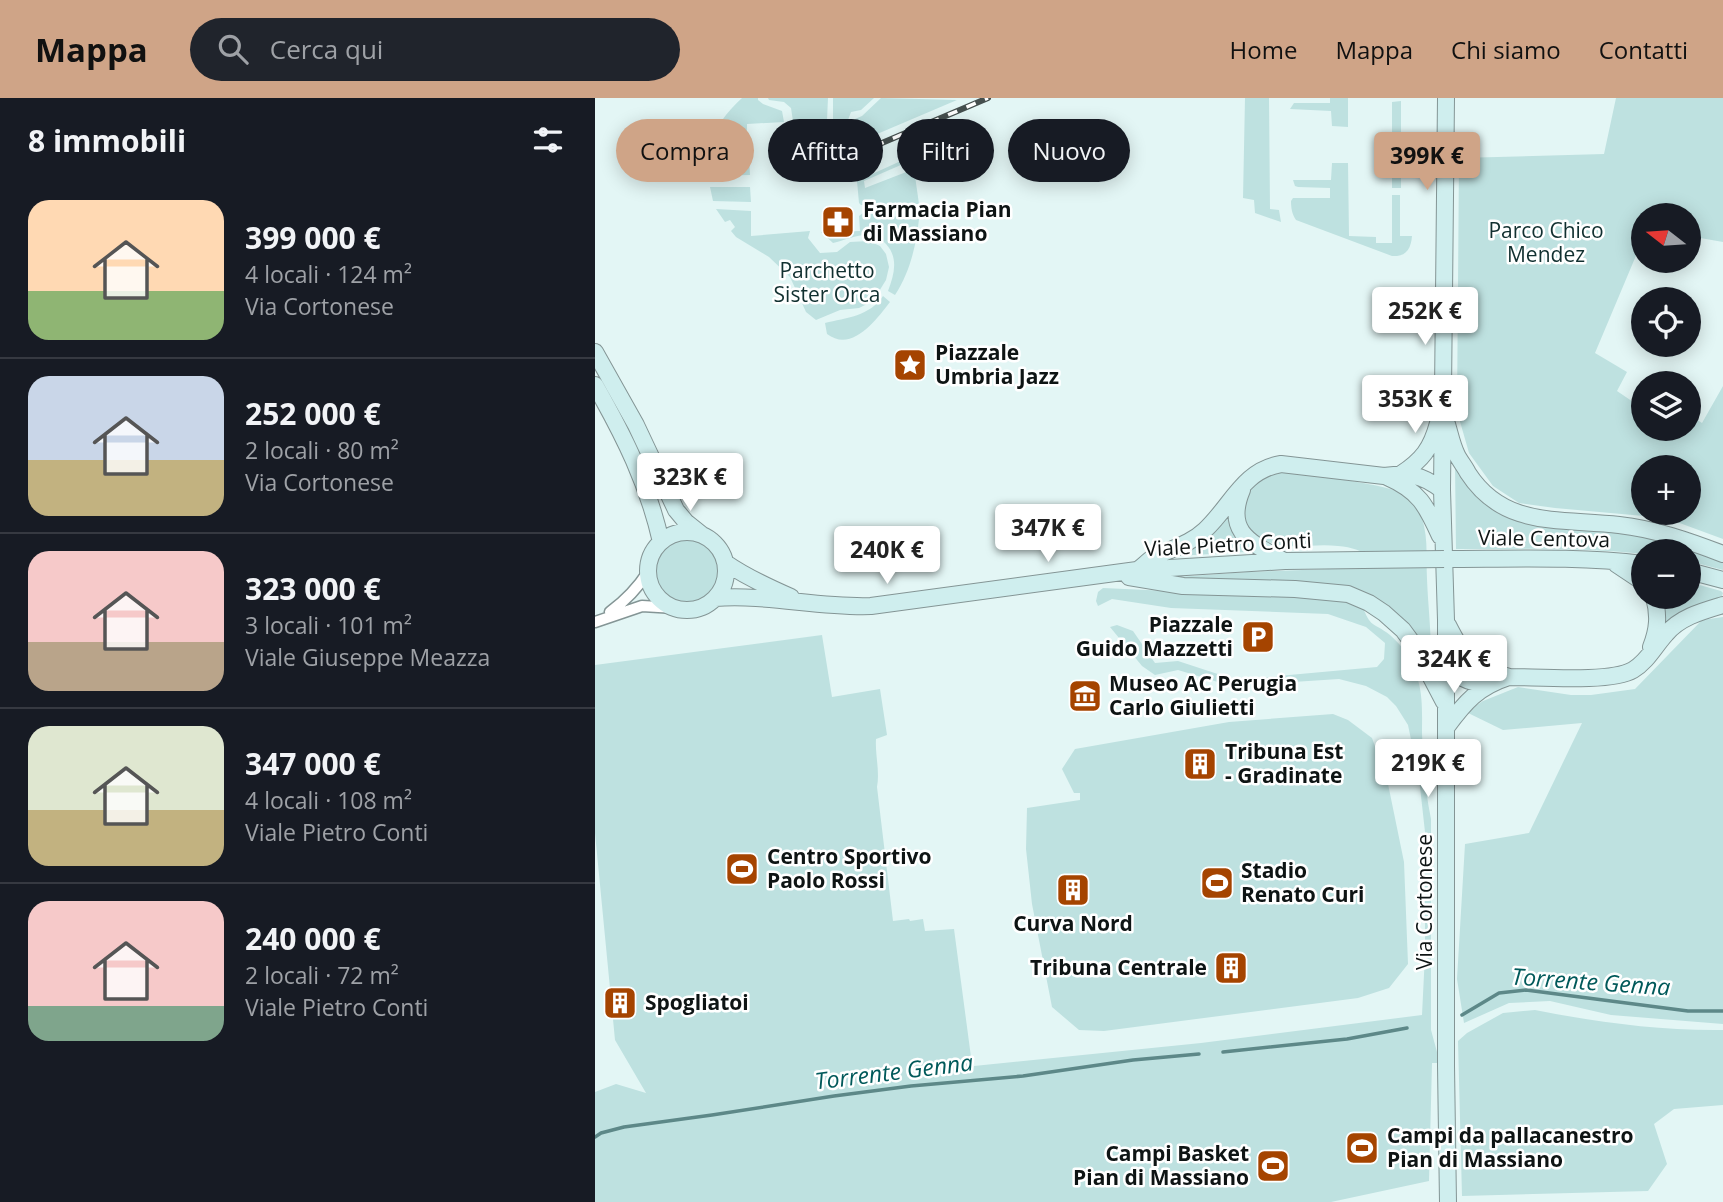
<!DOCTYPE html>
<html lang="it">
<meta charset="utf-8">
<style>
:root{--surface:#171b24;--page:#20242c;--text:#f1f3f6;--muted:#9ea1a6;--line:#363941;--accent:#cfa487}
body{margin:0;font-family:"Open Sans",sans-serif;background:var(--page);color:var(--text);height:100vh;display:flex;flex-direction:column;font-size:26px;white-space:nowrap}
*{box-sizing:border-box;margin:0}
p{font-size:23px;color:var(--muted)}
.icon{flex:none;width:38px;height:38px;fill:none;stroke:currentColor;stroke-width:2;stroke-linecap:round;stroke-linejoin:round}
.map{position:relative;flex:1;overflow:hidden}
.panel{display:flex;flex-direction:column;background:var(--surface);width:595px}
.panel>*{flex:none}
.top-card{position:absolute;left:21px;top:21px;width:665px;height:63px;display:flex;gap:14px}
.needle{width:46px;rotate:287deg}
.fabs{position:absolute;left:1036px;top:105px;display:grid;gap:14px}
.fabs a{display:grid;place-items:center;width:70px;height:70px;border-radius:50%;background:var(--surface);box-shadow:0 4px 18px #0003;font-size:35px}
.price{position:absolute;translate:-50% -60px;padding:0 16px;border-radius:7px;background:#fff;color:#222;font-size:23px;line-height:46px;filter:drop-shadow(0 2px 4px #0008)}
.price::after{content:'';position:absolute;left:50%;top:42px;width:21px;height:16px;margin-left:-10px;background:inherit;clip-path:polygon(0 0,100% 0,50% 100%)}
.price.selected{background:var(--accent);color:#111}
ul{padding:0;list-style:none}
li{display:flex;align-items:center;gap:21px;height:175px;padding:0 28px}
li+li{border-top:2px solid var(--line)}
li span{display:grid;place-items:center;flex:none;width:196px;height:140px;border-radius:21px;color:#555}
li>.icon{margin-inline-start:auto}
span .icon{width:84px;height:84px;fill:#fffc;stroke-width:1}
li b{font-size:30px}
h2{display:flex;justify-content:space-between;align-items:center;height:84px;padding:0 28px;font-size:30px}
.pill{padding:0 24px;border-radius:32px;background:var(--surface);box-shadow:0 4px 18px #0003;font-size:24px;line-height:63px}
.pill.selected{background:var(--accent);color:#111}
header{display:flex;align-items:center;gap:42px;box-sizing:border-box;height:98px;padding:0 35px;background:var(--accent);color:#111}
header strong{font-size:33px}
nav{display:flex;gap:38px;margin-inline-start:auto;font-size:24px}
.search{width:490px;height:63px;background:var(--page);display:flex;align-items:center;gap:18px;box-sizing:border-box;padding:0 24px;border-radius:38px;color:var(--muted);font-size:26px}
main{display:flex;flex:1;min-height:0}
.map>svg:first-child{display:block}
.green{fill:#bee1e0;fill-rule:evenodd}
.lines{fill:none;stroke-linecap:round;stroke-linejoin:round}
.stream{stroke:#5d8888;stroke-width:3.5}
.street-casing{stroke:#849595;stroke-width:13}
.secondary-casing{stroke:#849595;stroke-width:18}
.street{stroke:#fff;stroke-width:10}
.secondary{stroke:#cfeeee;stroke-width:16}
.rail-casing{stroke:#454f4e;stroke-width:6}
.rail{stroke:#fff;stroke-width:3.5;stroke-dasharray:10;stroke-linecap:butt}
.secondary-bridge-casing{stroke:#849595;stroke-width:18;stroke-linecap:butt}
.secondary-bridge{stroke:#cfeeee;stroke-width:16}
.labels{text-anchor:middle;stroke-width:5;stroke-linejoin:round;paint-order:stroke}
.poi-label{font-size:21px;font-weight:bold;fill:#0e1414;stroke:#fff;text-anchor:start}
.park-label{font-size:21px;fill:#113030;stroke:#fff}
.street-label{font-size:21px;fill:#0e1414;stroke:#fff}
.water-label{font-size:23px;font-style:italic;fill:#00595a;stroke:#fff}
</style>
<header>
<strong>Mappa</strong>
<div class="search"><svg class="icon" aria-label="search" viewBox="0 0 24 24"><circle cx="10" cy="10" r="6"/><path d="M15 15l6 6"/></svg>Cerca qui</div>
<nav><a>Home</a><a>Mappa</a><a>Chi siamo</a><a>Contatti</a></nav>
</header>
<main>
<section class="panel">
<h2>8 immobili<svg class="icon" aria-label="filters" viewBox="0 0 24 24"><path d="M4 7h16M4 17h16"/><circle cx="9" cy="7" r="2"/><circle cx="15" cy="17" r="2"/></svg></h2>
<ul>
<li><span style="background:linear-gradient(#ffd9b3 65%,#8fb573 0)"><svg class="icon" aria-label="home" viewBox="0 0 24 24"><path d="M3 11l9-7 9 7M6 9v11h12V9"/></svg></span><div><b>399 000 €</b><p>4 locali · 124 m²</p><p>Via Cortonese</p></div></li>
<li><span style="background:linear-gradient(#c9d6e8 60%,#c2b280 0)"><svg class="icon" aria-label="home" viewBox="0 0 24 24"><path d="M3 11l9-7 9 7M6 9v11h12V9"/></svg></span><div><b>252 000 €</b><p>2 locali · 80 m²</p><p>Via Cortonese</p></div></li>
<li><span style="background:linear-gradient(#f6c9c9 65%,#b9a48a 0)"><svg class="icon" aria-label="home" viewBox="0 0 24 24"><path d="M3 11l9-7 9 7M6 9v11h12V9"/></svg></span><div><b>323 000 €</b><p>3 locali · 101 m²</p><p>Viale Giuseppe Meazza</p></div></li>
<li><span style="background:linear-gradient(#dfe7d0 60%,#c2b280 0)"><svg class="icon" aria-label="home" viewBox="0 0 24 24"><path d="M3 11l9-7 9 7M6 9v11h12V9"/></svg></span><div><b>347 000 €</b><p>4 locali · 108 m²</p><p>Viale Pietro Conti</p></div></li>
<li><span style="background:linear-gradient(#f6c9c9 75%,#7fa58c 0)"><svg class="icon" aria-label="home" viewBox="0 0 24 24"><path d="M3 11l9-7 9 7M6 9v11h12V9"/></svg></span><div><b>240 000 €</b><p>2 locali · 72 m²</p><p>Viale Pietro Conti</p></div></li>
</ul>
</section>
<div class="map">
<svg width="1128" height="1104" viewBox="0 0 1128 1104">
<rect width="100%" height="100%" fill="#e3f6f5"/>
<path class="green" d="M147,0H163V2L168,6L187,13L189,24L152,26V48H114C121,28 131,15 147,0Z
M173,0H233L232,22L198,23L196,10L189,4L174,2Z
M238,0H279L266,12L256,14L253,22H238Z
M286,0L362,2L261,45L260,21L267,18Z
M650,0H674L675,111L684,112L686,124L660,115L659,102L648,100Z
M735,0H753V29L737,28L736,13L695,11L699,5H735Z
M1021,0H1128V144L1094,138V117H1048V141L1000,255L1032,274L1022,293L1047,310L1048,309V331H1094V316L1107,325L1128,288V441L1071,420L960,410L924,405L898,388L874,355L862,313L864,60L1009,56ZM1048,369H1094V415H1048Z
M806,3V90H797V4Z
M321,56L322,60L269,83L270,90L319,71L324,106L266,107L264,105L262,83Z
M114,58H154L155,77L113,78L111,68Z
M737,65H753L754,138L781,139V145H797V97H805V138H817C816,151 811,159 797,158L701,122C697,116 696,110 696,103L698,100H735V90L703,89L700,88L698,82H736Z
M115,89H155L156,104L118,103Z
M121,111L156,113V138L215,133L213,140L225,155L242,154L255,144L274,143L285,148L291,156L294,169L291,182L278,203L264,210L245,212L221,222L211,214L195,179L174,159L141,139L136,133L140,129L135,122L130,124Z
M268,115L324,121C321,148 315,174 300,197L293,193C299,177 304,160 291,146C287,142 282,138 277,137C265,135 250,142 238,145L226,134L265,133L264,118Z
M288,198L295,204C281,222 257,255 232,236L230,225C251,220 275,218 288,198Z
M860,367L910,416L926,424L1031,435L1075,445L1128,463V472L1094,463V453H1048V456C986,449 923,451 861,451Z
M688,374C712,377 800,386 814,399C821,406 828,419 829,428C833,445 831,464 832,481C833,507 836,531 836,557L830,555C815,530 808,519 783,502L568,480L652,474L760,470L779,460C767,453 757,449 743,448C714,444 682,457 658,434C653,429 648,424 648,416C649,404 647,400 655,390C664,379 675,376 688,374Z
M632,418L640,436L652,453L650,454L582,458L584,455Z
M60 473a32 32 0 1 1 64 0a32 32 0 1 1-64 0Z
M1094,484L1126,493L1128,495L1126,501L1071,526L1070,514L1065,499H1094Z
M508,490L751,501L767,507C776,531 777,523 795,537C809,549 818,564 823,582C828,599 827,618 827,635C828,665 830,692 836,721V932L845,965H837L834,1083L736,1104H0V994L21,986L51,995L20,942L0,735V567L227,537L237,599L285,591L292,637L281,641C280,657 285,673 282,689L298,823L314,821L315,823L328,821L330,833L359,831L376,959L379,968L606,945L827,917L830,856V734L824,680L813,627L801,608L792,599L771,588L744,581L636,588L583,572L560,577L547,568L515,529L522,527L538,533L560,565L583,563L641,582L782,569L789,561L790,545L771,529L733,516L576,510L517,501L503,508L501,503L503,494Z
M1128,519V926L1016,917L955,903L914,905L869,925L862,881L870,746L934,735L987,625L908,632L871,614L888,603L923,589L976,597H996L1040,591L1107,522Z
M738,616L753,622L777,640L792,681L809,764L813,866L794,890L763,900L509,933L484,932L457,909L437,806L431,751L432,710L485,702V695H479L467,671L480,651L634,624Z
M940,912C1001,924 1066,933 1128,932V1007L1079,1011L1059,1026L1072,1066L1053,1093L867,1098L863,943L872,935L908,915Z"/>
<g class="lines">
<path class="stream" d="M867,917L904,895L931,892L1093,913H1128
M628,954L752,941L812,930
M0,1039L6,1035L29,1029L117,1017L239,998L316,988L428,978L538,962L604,956"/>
<defs>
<path id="street" d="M15,514C30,503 42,491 53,474
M0,524L47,508L80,510"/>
<path id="secondary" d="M851,0L847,392L851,522V968L853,1104
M0,254L41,327L81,412L91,424L106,436
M0,287C29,338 53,386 66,444
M852,326C855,336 857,347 862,357C865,363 870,369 873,375C909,431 967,420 1024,427C1060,431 1094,443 1128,456
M806,376C827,362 836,351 843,325
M792,379C824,393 831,407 845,438
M647,392C629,435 657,445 689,463
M53 473a39 39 0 1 1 78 0a39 39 0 1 1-78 0Z
M849,461C915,461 983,458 1048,466
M131,465C151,479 173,489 196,499
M1021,466L1048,484
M544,471C548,468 552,464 556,461C574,451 594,447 610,432C636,408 648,372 686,366L789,378C815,375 826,376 847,392
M1094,473L1128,482
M534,479L588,488L700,491L753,496L774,505L789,515L808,532L819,547L849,604
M120,500C172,496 224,510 276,508L542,472L690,463L768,462
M853,527C870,561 877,568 914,579
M1056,549C1063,531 1064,517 1059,499
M851,563C863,580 872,585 893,586
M851,630C870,604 883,589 914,579C943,579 1016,585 1038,572C1052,564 1060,548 1071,536C1085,519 1108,513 1128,507"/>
</defs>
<use href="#street" class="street-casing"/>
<use href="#secondary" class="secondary-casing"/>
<use href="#street" class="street"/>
<use href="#secondary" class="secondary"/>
<defs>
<path id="rail" d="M261,56L393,0"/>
</defs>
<use href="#rail" class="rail-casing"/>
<use href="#rail" class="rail"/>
<defs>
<path id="secondary-bridge" d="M768,462L849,461"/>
</defs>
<use href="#secondary-bridge" class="secondary-bridge-casing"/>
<use href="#secondary-bridge" class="secondary-bridge"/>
</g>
<defs>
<symbol id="pharmacy-square" viewBox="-11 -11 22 22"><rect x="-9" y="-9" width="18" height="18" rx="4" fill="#a54400" stroke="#fff"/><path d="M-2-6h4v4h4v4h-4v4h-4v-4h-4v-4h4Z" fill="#fff"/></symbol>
<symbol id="sight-square" viewBox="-11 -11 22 22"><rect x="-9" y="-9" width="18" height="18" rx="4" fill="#a54400" stroke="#fff"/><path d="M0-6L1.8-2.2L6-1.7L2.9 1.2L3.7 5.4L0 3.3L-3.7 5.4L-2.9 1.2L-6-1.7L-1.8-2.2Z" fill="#fff"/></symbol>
<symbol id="parking-square" viewBox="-11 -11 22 22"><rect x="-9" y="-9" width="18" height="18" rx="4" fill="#a54400" stroke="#fff"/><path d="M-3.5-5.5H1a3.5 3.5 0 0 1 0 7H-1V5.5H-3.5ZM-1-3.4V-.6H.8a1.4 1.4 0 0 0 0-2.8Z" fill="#fff"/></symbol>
<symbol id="museum-square" viewBox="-11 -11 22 22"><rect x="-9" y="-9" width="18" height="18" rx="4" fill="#a54400" stroke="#fff"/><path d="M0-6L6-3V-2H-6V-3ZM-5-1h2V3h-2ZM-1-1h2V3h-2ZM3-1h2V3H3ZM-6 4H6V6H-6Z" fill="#fff"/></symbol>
<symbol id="building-square" viewBox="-11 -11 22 22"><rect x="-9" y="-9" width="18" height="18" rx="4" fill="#a54400" stroke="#fff"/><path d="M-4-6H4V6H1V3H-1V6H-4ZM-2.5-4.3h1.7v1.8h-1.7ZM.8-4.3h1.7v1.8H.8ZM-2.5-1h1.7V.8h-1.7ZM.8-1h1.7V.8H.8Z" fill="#fff"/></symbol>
<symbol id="stadium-square" viewBox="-11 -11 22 22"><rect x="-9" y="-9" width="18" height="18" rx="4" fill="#a54400" stroke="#fff"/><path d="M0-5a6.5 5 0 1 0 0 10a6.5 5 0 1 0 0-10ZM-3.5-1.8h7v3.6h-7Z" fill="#fff"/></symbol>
</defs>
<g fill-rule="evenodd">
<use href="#pharmacy-square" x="224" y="105" width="38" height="38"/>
<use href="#sight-square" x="296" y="248" width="38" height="38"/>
<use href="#parking-square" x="644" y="520" width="38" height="38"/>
<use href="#museum-square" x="471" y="579" width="38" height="38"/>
<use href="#building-square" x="586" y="647" width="38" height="38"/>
<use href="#stadium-square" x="128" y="752" width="38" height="38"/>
<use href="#stadium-square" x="603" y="766" width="38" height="38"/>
<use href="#building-square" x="459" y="773" width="38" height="38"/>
<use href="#building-square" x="617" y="851" width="38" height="38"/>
<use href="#building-square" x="6" y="886" width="38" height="38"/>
<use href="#stadium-square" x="748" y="1031" width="38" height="38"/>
<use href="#stadium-square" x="659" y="1049" width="38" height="38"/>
</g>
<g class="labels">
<g class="poi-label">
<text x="268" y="119">Farmacia Pian<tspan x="268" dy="24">di Massiano</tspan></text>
<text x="340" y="262">Piazzale<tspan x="340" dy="24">Umbria Jazz</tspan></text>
<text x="638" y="534" text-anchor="end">Piazzale<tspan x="638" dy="24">Guido Mazzetti</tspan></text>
<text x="514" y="593">Museo AC Perugia<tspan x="514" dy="24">Carlo Giulietti</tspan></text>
<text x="630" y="661">Tribuna Est<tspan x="630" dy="24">- Gradinate</tspan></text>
<text x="172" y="766">Centro Sportivo<tspan x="172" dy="24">Paolo Rossi</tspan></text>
<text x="646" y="780">Stadio<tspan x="646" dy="24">Renato Curi</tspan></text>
<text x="478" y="833" text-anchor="middle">Curva Nord</text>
<text x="612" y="877" text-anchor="end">Tribuna Centrale</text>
<text x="50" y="912">Spogliatoi</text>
<text x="792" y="1045">Campi da pallacanestro<tspan x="792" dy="24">Pian di Massiano</tspan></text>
<text x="654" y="1063" text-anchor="end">Campi Basket<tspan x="654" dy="24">Pian di Massiano</tspan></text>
</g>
<g class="park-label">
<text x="951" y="140">Parco Chico<tspan x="951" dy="24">Mendez</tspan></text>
<text x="232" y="180">Parchetto<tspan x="232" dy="24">Sister Orca</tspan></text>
</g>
<g class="street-label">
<text transform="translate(949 441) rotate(1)" y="7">Viale Centova</text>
<text transform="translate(633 447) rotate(-3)" y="7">Viale Pietro Conti</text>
<text transform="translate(830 804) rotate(-90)" y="7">Via Cortonese</text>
</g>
<g class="water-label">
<text transform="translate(996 884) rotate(4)" y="8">Torrente Genna</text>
<text transform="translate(299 974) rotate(-7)" y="8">Torrente Genna</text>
</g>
</g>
</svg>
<div class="fabs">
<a><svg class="needle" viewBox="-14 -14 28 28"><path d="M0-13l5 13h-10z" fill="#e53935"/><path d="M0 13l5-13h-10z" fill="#9ea1a6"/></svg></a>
<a><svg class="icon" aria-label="locate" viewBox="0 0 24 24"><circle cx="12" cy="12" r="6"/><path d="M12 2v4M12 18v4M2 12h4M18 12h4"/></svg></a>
<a><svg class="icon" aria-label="layers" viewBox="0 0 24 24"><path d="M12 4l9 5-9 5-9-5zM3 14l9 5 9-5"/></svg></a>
<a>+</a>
<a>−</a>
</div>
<b class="price selected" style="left:832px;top:94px">399K €</b>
<b class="price" style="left:830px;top:249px">252K €</b>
<b class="price" style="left:820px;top:337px">353K €</b>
<b class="price" style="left:95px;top:415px">323K €</b>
<b class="price" style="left:453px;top:466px">347K €</b>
<b class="price" style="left:292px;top:488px">240K €</b>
<b class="price" style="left:859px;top:597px">324K €</b>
<b class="price" style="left:833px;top:701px">219K €</b>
<div class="top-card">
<a class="pill selected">Compra</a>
<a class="pill">Affitta</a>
<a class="pill">Filtri</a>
<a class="pill">Nuovo</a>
</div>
</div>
</main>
